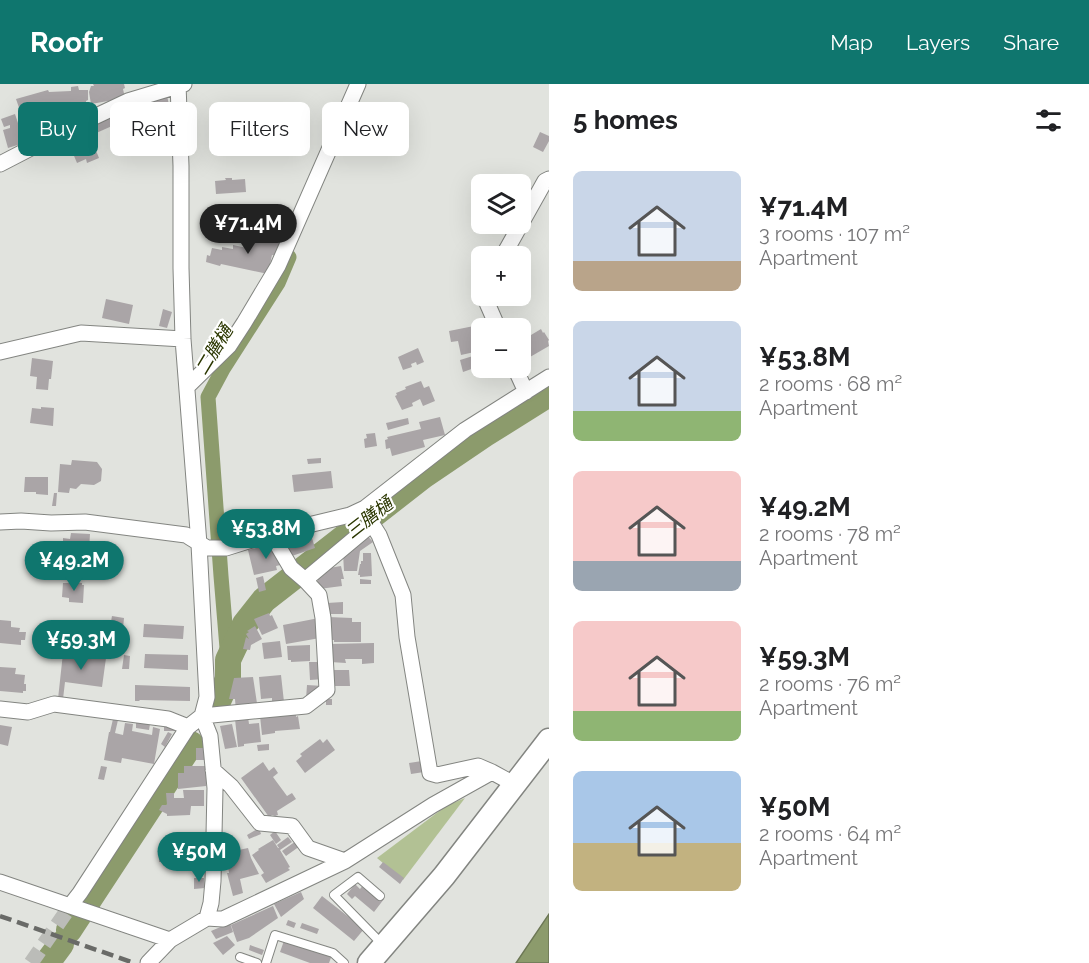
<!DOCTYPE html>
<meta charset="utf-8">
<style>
:root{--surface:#fff;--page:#f2f2f2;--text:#202124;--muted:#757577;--accent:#0f766e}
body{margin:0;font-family:Raleway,"Noto Sans JP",sans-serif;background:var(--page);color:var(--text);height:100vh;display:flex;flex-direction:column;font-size:22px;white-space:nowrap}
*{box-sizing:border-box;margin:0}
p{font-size:20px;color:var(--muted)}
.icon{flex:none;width:33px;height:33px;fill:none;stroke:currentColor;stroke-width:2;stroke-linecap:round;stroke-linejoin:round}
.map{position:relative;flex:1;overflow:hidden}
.details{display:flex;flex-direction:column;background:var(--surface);width:540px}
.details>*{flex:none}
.banner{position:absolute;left:18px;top:18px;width:441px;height:54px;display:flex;gap:12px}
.fabs{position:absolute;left:471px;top:90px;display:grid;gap:12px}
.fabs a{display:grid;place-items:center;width:60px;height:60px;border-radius:9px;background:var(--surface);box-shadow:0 6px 24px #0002;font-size:30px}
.price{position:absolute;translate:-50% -51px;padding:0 14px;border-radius:21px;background:var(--accent);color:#fff;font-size:20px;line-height:39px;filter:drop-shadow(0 2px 3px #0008)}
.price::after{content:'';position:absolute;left:50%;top:36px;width:18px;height:14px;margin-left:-9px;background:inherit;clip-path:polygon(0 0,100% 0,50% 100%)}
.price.active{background:#222;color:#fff}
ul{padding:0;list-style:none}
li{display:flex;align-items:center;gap:18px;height:150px;padding:0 24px}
li span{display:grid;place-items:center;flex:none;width:168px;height:120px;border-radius:9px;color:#555}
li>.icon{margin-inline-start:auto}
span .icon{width:72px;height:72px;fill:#fffc;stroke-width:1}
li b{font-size:26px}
h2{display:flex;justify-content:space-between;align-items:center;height:72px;padding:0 24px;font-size:26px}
.pill{padding:0 21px;border-radius:9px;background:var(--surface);box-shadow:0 6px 24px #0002;font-size:21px;line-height:54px}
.pill.active{background:var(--accent);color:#fff}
header{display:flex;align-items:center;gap:36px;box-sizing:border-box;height:84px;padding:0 30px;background:var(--accent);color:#fff}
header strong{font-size:28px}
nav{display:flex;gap:33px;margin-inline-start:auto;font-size:21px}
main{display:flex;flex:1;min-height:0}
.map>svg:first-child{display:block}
.green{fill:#b2c194}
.water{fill:#8c9b6c;stroke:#6c7755;stroke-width:1.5}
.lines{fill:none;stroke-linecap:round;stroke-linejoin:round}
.canal{stroke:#8c9b6c;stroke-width:15}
.river{stroke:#8c9b6c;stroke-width:26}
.building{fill:#aaa5a7}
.street-tunnel{stroke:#bbbcb8;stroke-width:15;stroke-dasharray:15 8;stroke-linecap:butt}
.lane-casing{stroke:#838581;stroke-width:10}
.street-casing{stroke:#838581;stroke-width:17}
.secondary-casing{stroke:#838581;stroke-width:25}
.lane{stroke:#fff;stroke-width:8}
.street{stroke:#fff;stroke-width:15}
.secondary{stroke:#fff;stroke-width:22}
.rail{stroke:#696a67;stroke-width:4.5;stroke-dasharray:12 6;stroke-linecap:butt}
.labels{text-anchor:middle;stroke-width:4.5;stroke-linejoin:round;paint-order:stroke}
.water-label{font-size:18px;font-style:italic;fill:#2b3700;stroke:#fff}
</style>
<header>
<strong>Roofr</strong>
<nav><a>Map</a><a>Layers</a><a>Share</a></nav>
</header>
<main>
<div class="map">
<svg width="549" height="879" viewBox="0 0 549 879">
<rect width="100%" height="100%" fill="#e1e3de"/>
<path class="green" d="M465,714L403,796L377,774L446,722Z"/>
<path class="water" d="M549,830V879H516Z"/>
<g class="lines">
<path class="canal" d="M228,576L221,492L208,313L223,285L278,199L289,173"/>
<path class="river" d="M215,624L228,595V576L245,540L264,516L423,392L485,350L549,310
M69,846L191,660
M47,879L61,860"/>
</g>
<path class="building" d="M93,0H124L125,4L123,5L125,14L91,20L89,8L91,2H94Z
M78,2L79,6H88V16L86,17V22H88V29H75L57,38L39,50L41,56L30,60L24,42L25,41L16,15L48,6L49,8L71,7V3Z
M167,11L171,32L147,36L149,45L138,47L134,21Z
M131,21L135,33L115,41L117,45L114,46L112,42L94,50L89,37Z
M15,30L18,39L21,38L26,54L23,55L24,59L8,64L3,46L10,44V41L4,43L1,35Z
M152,43L175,44V56H141V51H152Z
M74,45L77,54L84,52L86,56L91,54L99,74L87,79L86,75L77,79L72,67L71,68L70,65L71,64L70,60L67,61L63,51Z
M540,48L549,52V57L543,68L533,63Z
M225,94H232V96L245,95L246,108L216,110L215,97L226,96Z
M267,151L266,154L283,155L276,172L272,171L268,190L221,180L220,182L206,178L207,171L210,172L212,164L222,166V163L233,165V161L247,164L249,153Z
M520,180L526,181L530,188L529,192L526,195L522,196H520Z
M106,215L133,221L129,240L102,234Z
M163,225L172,228L167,244L159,242Z
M492,239L494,244H482V263L478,264L479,267L461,271L458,257L451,258L449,247L484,240V242Z
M541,245L543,249L544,248L549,256L548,257L549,262L530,273L521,257Z
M418,264L424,278L417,281L416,278L411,280L412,283L403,286L398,273Z
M473,272L477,283L463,288L460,276Z
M32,274L53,277L51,295H49L48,306L36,305L37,293L30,292Z
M421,297L424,304L429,302L435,317L423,322L420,315L412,319L413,322L402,326L395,312L397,311L396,309L406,305L405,303Z
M41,323L54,324L53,342L30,339L32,324L41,325Z
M440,333L445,351L423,356L425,363L392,372L390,364L386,365L385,356L388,355L387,353L421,345L419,338Z
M408,334L409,340L388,346L386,339Z
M375,349L377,362L365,364L364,355L367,354L366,350Z
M321,374V379L308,380L307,375Z
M72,376L97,378L102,385L101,397L94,401L81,400L76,405L70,404L69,409L58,408L60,380L71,381Z
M331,387L333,404L294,408L292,391Z
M25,393H48V411L36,410V408H24Z
M54,409H57L56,422H52Z
M309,444L315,464L289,473L283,452Z
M71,449L90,450L88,483L81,482L80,495L66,494L67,481L58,480L60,462H63V454L70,455Z
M367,451L373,458L360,467L357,487H344L343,469Z
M264,462L265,468L281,464L285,480L276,482L277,486L254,491L248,466Z
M363,469H371L372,492L360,493V491H358L360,480H361V477H363Z
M341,482L344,495H341L342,502L319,505L317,490L329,484Z
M263,492L266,506L259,508L256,494Z
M360,495L371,496V500H360Z
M70,498L82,499V501H84L83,519L69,518V514L62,513L63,499H70Z
M343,518V530H327V519Z
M269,529L270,532L272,531L278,544L262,551L254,535Z
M112,532L124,534L123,545L110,543Z
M328,533L352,534V538H361V558H334V556H328Z
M319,534L320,554L286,560L283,541Z
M0,536L11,537V543L20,544L19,548H26L25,556H21V561L0,559Z
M144,540L184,542L183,555L143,553Z
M255,542L262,555L251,561L250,566L243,565L246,553L249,555L246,550L249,548L247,547Z
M280,557L282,573L264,575L262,559Z
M374,559V579L362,580V575H345L346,579L330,578L329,560Z
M310,561V577L291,578V576H288L287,562Z
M63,569L106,574L102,603L65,598L63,615H58Z
M145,570L188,571V586L144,584Z
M124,571L130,572L129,585H122Z
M309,578H323L324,595L310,596Z
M0,583L16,584L15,590L25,591L24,600H26V607H23V609L0,607Z
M330,586H349L350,602H331Z
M281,591L284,618L272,619V614L261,615L259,593Z
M253,593L258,626L236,627L235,615H229L234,594Z
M135,601L190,603V617L140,616L139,617H135Z
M307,601L323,602L306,615Z
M326,615H332V621H326Z
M296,629V633L298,632L300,645L275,647V649L262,651L260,632Z
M248,633L249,640L259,639L261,658L244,660V662L238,663L235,635Z
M113,635L118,636L115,649L123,651L125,639L133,640L132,647L152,651L153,643L160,645L154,680L122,674L121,679L104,676L109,648H110Z
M136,638L150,640L149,646L136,644Z
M232,640L237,663L225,665L220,642Z
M0,641L12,643L8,662L0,660Z
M164,642L174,643L175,647H164Z
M168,648L172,650L165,663L161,660Z
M320,655L323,659L327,655L335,666L305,689L296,677L302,672L300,670Z
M269,660V666L258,667L257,661Z
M196,664H204V676H196Z
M422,677L424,688L411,690L409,679Z
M263,678L269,687L274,683L278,689L273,693L287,712L292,709L296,715L277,727L278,731L275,732L272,731L269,733L241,694Z
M101,682L107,683L104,696L98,695Z
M184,682H206V702L178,705V689H184Z
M183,706H204V722H191L190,731L167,732V730L159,726L162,721H167L166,709H174V714H184Z
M259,744L261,750L249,755L247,751Z
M275,747L281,756L276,760L270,751Z
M288,753L292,758L280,766L290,783L288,784L290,786L266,799L261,791L264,789L252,771L259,766L258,765L273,756L278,764H279L277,761Z
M296,757L300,762L286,772L282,767Z
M198,758H205V764H198Z
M248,764L251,774L259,790L240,795L243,809L233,812L227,789H229L228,782L225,769Z
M196,766V784L175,785V783H169V778H159V767Z
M383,778L404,794L400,800L379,783Z
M194,794H204L205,804L194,805Z
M355,800L360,805L364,800L384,815L374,828L355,812L352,815L347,810Z
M301,808L304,815L281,833L274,820Z
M322,812L364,845L354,857L313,824Z
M273,822L278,834L249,854L237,858L231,841Z
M288,836L296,839L294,844L286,841Z
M230,839L233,848L216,855L211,847Z
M302,839L319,845L317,850L300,844Z
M227,852L235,861L223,871L213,859Z
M285,854L332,871L329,879H310L280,868Z
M250,861L264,866L262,871L249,866Z"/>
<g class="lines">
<path class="street-tunnel" d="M31,879L73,818"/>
<defs>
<path id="lane" d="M380,812L358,793L334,811L383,861
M240,873L257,879
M266,879L275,851L333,869L344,879"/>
<path id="street" d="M0,80L56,51L128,17L184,0
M503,172L545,97L549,95
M484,212L498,244
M0,268L81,249L183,255
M515,284L526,308
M188,302L229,262L244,239L278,182L358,0
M365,424L372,440L379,451L403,511L407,553L430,689L437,691L478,682L492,688
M0,438L21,437L51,439L85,438L186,451L207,464H226L271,450L350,431L365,424L465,346L549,293
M305,496L372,440
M0,625L28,628L54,620L168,635L188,643
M213,686L231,702L260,739L292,742L308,764L345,777
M0,798L170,856
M73,818L80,809L188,643L202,632L306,622L327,606L323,534L319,511L305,496L291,484L271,450
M207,834L223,835L345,777L433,721L492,688L514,700
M148,879L170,856L207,834L211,819L213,797L215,704L210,652L202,632L207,613L199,460L183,255L181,184V82L178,0"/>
<path id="secondary" d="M369,879L444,792L549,656"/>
</defs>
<use href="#lane" class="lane-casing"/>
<use href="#street" class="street-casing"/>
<use href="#secondary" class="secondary-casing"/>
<use href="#lane" class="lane"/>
<use href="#street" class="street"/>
<use href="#secondary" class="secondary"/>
<path class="rail" d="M0,832L134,879"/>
</g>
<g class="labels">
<g class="water-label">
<text transform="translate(214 266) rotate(-59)" y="6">二膳樋</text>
<text transform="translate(369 434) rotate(-38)" y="6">三膳樋</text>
</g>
</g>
</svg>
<div class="fabs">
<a><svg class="icon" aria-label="layers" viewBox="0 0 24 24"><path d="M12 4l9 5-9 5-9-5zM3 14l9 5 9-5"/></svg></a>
<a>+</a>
<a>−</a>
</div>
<b class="price active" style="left:248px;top:171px">¥71.4M</b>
<b class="price" style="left:266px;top:476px">¥53.8M</b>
<b class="price" style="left:74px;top:508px">¥49.2M</b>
<b class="price" style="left:81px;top:587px">¥59.3M</b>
<b class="price" style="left:199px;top:799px">¥50M</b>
<div class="banner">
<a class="pill active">Buy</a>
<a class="pill">Rent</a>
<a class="pill">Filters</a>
<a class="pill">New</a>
</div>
</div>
<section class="details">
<h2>5 homes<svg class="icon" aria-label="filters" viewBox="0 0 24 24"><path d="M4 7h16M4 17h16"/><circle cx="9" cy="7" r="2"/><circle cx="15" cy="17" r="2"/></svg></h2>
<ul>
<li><span style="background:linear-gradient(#c9d6e8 75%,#b9a48a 0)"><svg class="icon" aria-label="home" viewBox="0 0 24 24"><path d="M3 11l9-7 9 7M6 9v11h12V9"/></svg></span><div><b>¥71.4M</b><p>3 rooms · 107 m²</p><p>Apartment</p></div></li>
<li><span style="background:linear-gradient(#c9d6e8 75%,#8fb573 0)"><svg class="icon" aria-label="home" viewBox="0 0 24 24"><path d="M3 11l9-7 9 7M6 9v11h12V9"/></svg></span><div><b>¥53.8M</b><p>2 rooms · 68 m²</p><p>Apartment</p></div></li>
<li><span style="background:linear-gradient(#f6c9c9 75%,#9aa5b1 0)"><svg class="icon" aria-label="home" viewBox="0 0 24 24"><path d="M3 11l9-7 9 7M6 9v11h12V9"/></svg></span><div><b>¥49.2M</b><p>2 rooms · 78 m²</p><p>Apartment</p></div></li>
<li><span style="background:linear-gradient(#f6c9c9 75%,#8fb573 0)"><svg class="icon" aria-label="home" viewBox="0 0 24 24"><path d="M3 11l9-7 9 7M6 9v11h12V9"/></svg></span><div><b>¥59.3M</b><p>2 rooms · 76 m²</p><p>Apartment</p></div></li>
<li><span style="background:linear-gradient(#a9c7e8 60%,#c2b280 0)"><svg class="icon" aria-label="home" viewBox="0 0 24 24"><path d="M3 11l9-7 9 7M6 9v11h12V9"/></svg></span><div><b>¥50M</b><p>2 rooms · 64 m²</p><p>Apartment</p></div></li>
</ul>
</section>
</main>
